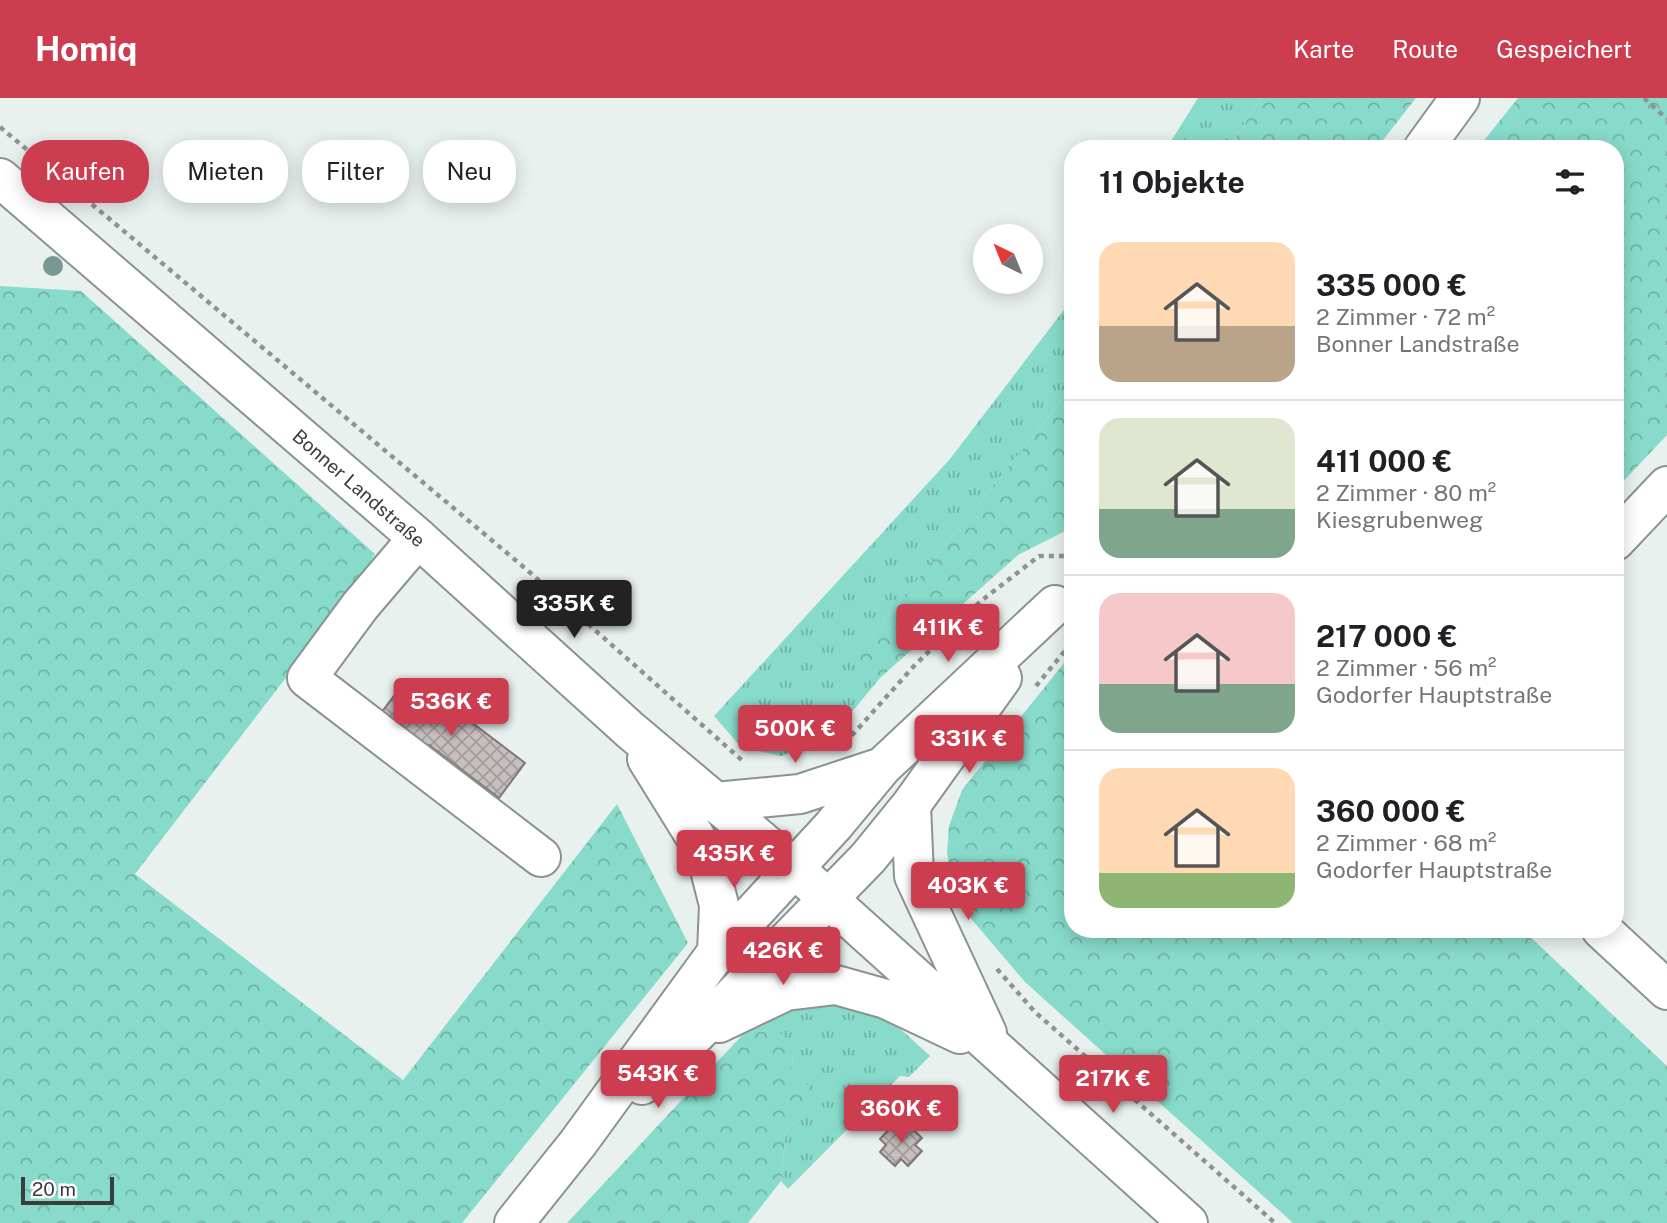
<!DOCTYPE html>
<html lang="de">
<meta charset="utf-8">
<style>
:root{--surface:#fff;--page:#f2f2f2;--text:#202124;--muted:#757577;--line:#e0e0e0;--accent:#cd3d50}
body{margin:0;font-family:"Public Sans",sans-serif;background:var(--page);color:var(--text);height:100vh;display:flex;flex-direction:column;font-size:26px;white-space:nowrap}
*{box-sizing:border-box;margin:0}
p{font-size:23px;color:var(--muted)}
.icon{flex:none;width:38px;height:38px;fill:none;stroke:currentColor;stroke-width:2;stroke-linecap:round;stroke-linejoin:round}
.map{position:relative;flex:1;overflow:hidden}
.details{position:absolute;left:1064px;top:42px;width:560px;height:798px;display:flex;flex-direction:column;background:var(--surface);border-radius:28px;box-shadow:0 4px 18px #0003}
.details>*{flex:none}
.guide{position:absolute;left:21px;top:42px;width:665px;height:63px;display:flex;gap:14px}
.needle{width:46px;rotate:317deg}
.buttons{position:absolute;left:973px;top:126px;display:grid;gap:14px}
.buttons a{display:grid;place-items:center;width:70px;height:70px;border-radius:50%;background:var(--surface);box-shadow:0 4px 18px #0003;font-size:35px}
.scale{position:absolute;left:21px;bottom:18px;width:93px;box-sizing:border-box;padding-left:7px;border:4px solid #3a3d3c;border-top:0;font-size:19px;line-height:24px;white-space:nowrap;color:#3a3d3c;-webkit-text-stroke:5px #fff;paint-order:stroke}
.price{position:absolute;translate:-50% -60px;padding:0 16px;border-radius:7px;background:var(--accent);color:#fff;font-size:23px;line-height:46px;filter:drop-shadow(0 2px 4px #0008)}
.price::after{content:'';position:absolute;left:50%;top:42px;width:21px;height:16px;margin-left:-10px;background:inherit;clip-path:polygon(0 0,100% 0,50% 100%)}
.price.on{background:#222;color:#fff}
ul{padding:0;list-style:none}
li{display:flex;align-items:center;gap:21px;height:175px;padding:0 35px}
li+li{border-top:2px solid var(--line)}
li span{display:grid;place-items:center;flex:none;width:196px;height:140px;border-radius:21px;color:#555}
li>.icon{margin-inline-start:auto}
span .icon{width:84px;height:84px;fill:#fffc;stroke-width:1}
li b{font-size:30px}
h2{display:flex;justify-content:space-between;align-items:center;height:84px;padding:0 35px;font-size:30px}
.chip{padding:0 24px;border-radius:28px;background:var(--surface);box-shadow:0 4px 18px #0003;font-size:24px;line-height:63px}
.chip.on{background:var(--accent);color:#fff}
header{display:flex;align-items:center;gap:42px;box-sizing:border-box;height:98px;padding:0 35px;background:var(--accent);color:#fff}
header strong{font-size:33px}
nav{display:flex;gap:38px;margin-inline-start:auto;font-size:24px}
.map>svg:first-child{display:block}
.grass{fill:url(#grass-tufts)}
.forest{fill:url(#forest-crowns)}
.building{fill:url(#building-cross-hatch);stroke:#807878;stroke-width:2}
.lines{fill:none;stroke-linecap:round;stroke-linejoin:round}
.minor-casing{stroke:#8b9391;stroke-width:42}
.major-casing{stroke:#8b9391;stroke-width:42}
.path{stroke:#8f9493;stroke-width:4.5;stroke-dasharray:5 5;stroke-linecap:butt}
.minor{stroke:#fff;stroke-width:38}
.major{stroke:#fff;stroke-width:38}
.tree{fill:#789893}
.labels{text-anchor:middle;stroke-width:5;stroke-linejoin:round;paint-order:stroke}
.street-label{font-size:19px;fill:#3a3d3c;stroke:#fff}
</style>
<header>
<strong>Homiq</strong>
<nav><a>Karte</a><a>Route</a><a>Gespeichert</a></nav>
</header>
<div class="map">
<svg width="1667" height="1125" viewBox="0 0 1667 1125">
<defs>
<pattern id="grass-tufts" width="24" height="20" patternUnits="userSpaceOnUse" patternTransform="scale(1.75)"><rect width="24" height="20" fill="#88dbca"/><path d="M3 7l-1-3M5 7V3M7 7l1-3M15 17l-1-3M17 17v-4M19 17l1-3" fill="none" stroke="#70b3a5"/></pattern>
<pattern id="forest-crowns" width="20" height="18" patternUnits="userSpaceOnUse" patternTransform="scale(1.75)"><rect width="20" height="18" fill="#88dbca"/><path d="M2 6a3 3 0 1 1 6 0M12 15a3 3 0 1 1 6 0" fill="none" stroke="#70b3a5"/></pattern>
<pattern id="building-cross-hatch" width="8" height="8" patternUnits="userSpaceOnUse" patternTransform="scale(1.75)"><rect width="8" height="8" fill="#c7bebe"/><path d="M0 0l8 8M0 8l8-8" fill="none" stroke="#a39c9c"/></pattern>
</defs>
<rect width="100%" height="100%" fill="#e9f1ef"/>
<path class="grass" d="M1198,0H1261L1228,51H1166Z
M1073,200V286L1061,303L856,558L880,580L832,638L781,658L741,649L714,618L950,361Z
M817,901L860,909L894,925L930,958L909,979L900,978L788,1091L781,1083L786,1033L805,1014L791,974L793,957L747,932L760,922Z"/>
<path class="forest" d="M1261,0H1416L1376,51H1228Z
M1518,0H1667V337L1615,392V51H1477Z
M0,188L81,193L375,456L348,499L135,776L403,982L617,706L688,845L462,1125H0Z
M1073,286V429L1018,457L880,580L855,559L1061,303Z
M1073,554V831H1522L1667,968V1125H1293L1025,884L956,803L947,755L949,728L962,692Z
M747,932L783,936L793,957L791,974L810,989L805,1014L786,1033L781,1083L748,1125H567Z"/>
<path class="building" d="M406,582L458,621L462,617L525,665L499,700L429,647L424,654L378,619Z
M894,1026L901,1033L907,1026L922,1040L915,1047L922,1053L908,1068L901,1061L895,1068L880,1054L886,1047L880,1041Z"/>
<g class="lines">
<defs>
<path id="minor" d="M418,440L360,508L307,580L541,759
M1615,443L1667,388
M1601,831L1667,892"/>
<path id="major" d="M1423,51L1460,0
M0,80L418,440L630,632L795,771L1188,1125
M647,661L706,756L719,807L717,854
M715,704L800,696L882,669
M911,707L914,778L987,935
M719,925L786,893L836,887L886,901L960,936
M642,987L696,936L868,760L911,707L1002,580
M514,1125L578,1045L717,854L833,728L882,669L1055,507"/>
</defs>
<use href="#minor" class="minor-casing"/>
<use href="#major" class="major-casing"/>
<path class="path" d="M1644,0L1667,21
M0,29L526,471L745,665
M1036,588L1073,543
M844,644L855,634L914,568L981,503L1039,458H1073
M997,871L1035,914L1275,1125"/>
<use href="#minor" class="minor"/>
<use href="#major" class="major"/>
</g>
<circle class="tree" cx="53" cy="168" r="10"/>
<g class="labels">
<g class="street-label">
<text transform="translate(359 390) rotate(41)" y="7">Bonner Landstraße</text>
</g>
</g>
</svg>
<div class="buttons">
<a><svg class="needle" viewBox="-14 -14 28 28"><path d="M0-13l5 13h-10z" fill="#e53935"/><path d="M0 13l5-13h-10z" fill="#757577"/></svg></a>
</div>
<div class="scale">20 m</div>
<b class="price on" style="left:574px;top:542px">335K €</b>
<b class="price" style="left:948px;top:566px">411K €</b>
<b class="price" style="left:451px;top:640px">536K €</b>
<b class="price" style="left:795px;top:667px">500K €</b>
<b class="price" style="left:969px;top:677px">331K €</b>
<b class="price" style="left:734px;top:792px">435K €</b>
<b class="price" style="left:968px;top:824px">403K €</b>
<b class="price" style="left:783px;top:889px">426K €</b>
<b class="price" style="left:658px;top:1012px">543K €</b>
<b class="price" style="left:1113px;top:1017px">217K €</b>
<b class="price" style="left:901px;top:1047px">360K €</b>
<div class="guide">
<a class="chip on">Kaufen</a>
<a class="chip">Mieten</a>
<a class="chip">Filter</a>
<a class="chip">Neu</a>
</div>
<section class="details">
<h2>11 Objekte<svg class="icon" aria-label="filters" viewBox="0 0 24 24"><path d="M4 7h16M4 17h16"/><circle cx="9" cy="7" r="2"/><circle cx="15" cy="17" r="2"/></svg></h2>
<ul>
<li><span style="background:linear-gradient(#ffd9b3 60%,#b9a48a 0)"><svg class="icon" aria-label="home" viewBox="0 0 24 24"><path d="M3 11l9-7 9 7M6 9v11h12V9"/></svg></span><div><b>335 000 €</b><p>2 Zimmer · 72 m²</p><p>Bonner Landstraße</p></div></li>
<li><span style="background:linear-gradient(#dfe7d0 65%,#7fa58c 0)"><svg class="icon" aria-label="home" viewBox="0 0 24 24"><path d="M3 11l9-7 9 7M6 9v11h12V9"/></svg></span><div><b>411 000 €</b><p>2 Zimmer · 80 m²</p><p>Kiesgrubenweg</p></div></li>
<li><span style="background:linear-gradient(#f6c9c9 65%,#7fa58c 0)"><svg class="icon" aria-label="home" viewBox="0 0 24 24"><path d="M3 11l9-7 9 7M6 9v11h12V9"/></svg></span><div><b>217 000 €</b><p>2 Zimmer · 56 m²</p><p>Godorfer Hauptstraße</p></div></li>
<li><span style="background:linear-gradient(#ffd9b3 75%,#8fb573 0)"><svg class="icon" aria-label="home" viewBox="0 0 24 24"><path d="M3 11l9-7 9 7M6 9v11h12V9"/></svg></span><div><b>360 000 €</b><p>2 Zimmer · 68 m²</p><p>Godorfer Hauptstraße</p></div></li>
</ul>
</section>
</div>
